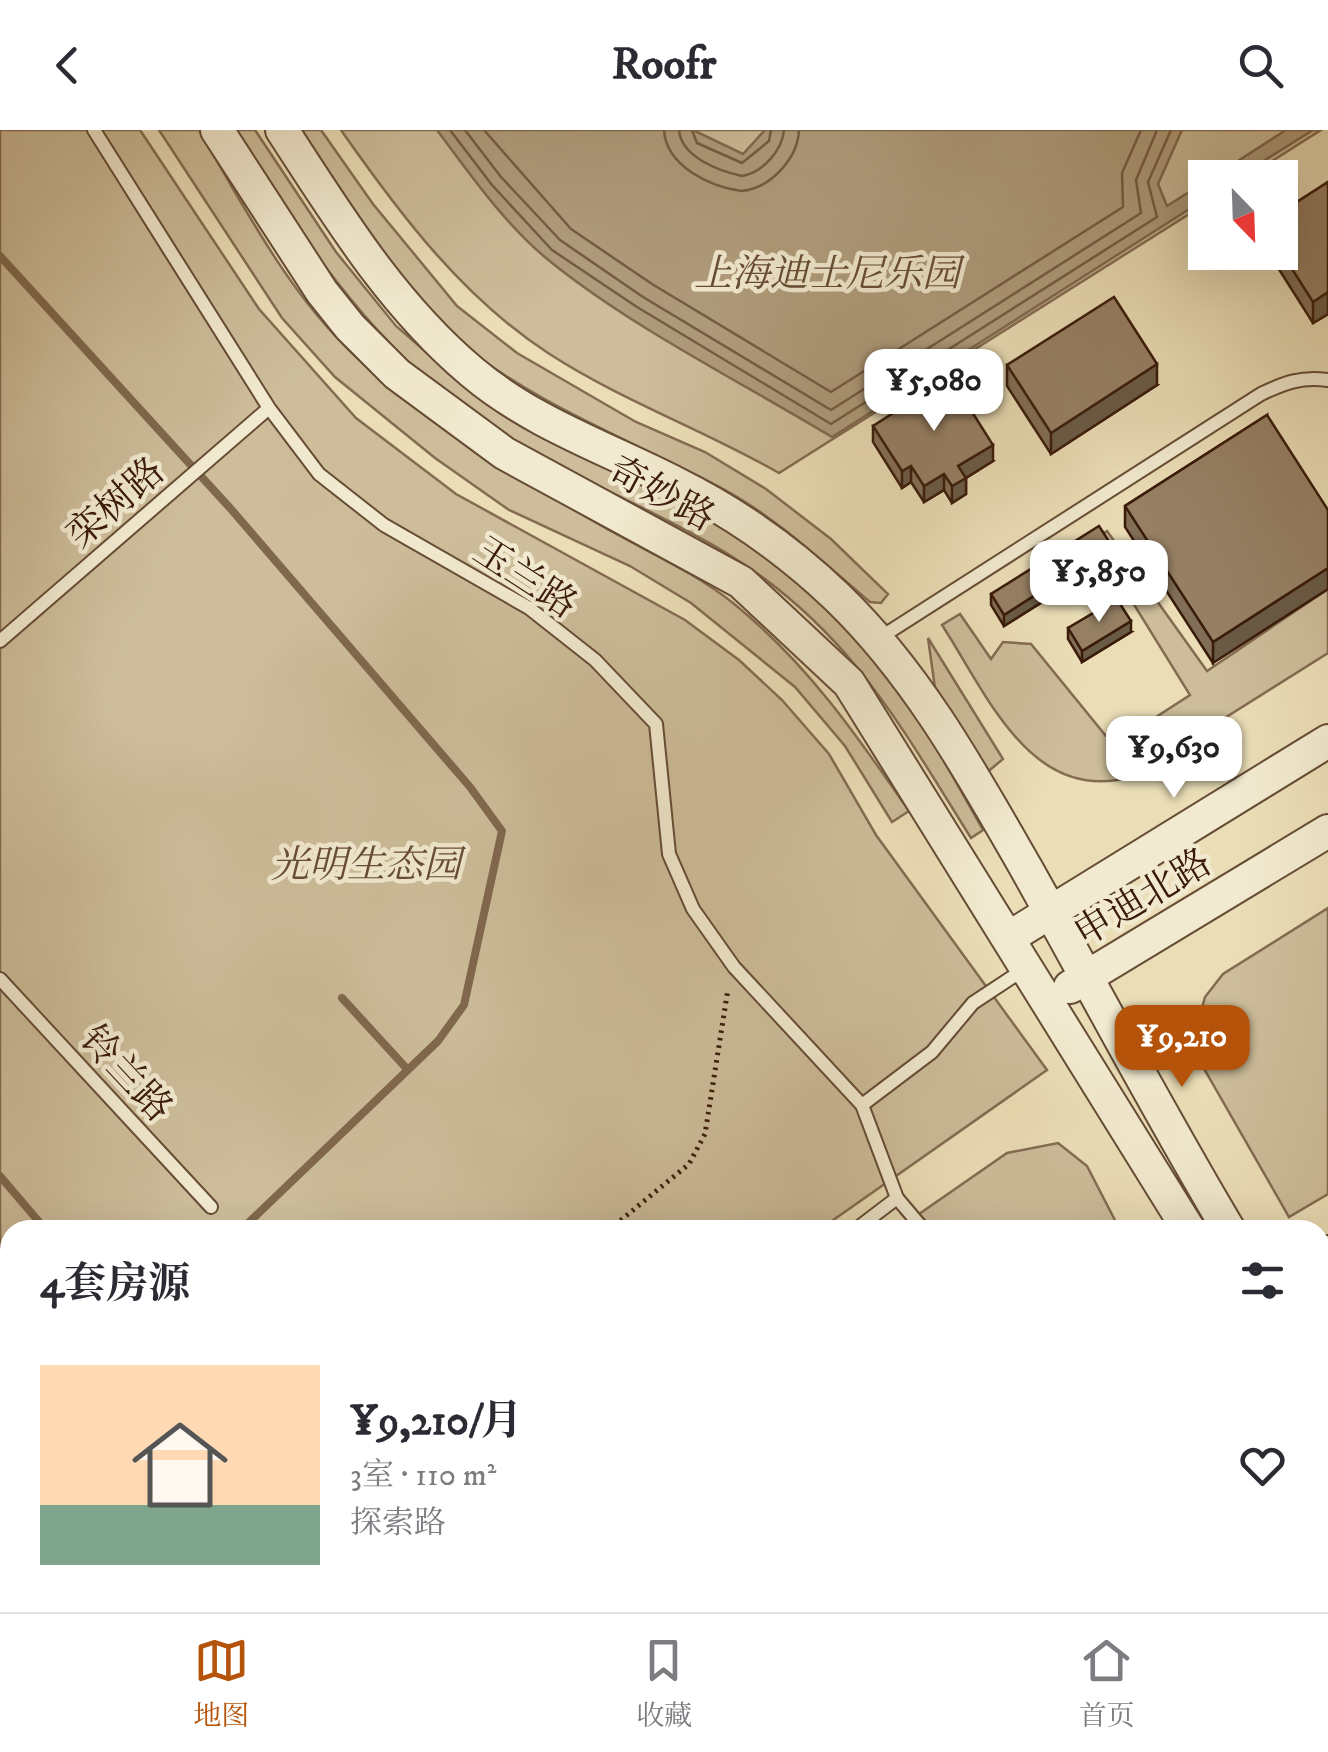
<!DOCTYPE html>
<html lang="zh">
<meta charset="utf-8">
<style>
:root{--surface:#fff;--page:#f7f7f7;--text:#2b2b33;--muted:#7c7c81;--line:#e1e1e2;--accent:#b45309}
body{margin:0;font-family:"IM FELL DW Pica","Noto Serif SC",serif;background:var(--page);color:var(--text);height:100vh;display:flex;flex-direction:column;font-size:38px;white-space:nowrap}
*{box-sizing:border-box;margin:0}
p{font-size:32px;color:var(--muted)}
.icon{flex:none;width:55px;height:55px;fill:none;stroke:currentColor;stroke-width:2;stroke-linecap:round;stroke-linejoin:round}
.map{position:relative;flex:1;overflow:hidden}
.sheet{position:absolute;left:0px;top:1090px;width:1330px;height:392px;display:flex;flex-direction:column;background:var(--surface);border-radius:30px 30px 0 0;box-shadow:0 10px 40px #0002}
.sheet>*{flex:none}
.needle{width:65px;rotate:157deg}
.controls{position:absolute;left:1188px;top:30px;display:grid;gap:20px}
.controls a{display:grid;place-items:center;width:110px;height:110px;border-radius:0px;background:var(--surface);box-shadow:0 10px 40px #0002;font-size:50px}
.price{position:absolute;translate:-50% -85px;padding:0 22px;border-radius:20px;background:#fff;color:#222;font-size:32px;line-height:65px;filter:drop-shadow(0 2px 5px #0008)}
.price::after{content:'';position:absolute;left:50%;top:60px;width:30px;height:22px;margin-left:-15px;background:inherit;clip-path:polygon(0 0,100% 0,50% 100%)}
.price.on{background:var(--accent);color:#fff}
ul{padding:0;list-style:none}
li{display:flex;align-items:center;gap:30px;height:250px;padding:0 40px}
li span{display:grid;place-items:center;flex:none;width:280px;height:200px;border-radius:0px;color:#555}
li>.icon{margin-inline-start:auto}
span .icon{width:120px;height:120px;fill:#fffc;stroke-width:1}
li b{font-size:42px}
h2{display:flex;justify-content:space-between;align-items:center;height:120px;padding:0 40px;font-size:42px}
header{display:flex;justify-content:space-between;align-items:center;height:130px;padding:0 40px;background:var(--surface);font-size:45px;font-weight:700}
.tab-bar{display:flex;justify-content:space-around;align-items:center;height:140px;border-top:2px solid var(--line);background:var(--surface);font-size:28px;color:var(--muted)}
.tab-bar a{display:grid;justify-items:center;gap:5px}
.tab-bar .on{color:var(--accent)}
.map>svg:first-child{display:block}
.green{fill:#cdbd9a;stroke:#846c52;stroke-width:2.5}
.water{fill:#af9c7c;stroke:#80684e;stroke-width:2.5}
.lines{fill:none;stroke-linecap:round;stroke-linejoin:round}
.shore{stroke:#745c43;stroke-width:2.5}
.stream{stroke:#80684e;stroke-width:8}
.service-casing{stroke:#664c35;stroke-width:16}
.tertiary-casing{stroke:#664c35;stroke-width:36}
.path{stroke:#3a1b0a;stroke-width:5;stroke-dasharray:2.5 5;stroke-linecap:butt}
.service{stroke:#f2ead0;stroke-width:12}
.tertiary{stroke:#f2ead0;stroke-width:32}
.wall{fill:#816e56;stroke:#3a1b0a;stroke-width:2.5}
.shaded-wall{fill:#695a46;stroke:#3a1b0a;stroke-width:2.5}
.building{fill:#968064;stroke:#3a1b0a;stroke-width:2.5}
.labels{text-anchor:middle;stroke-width:9;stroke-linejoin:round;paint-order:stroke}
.park-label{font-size:38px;font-style:italic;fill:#664c35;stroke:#f2ead0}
.street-label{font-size:38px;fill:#3a1b0a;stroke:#f2ead0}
</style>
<header><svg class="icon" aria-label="back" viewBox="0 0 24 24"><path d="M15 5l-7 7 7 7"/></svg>Roofr<svg class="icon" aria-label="search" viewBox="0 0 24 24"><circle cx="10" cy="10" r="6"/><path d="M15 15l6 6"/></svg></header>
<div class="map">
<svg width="1328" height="1482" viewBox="0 0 1328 1482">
<rect width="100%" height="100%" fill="#ebdeb7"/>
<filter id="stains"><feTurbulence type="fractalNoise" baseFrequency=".002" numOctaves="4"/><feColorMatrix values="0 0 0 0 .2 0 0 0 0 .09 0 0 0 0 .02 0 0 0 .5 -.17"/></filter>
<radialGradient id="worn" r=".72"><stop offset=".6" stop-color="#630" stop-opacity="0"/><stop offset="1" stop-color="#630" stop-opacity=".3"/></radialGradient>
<path class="green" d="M0,0H140L259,179L356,288L456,364L685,490L739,530L782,570L829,624L876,705L1047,940L819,1100H10V1472L295,1473L282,1482H0Z
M159,0H199C245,78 287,161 353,224C429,297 518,348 609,400C650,423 697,444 733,473C806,532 856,604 909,681L892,692L845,616L795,557L691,473L630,436L509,380L435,328L335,247L282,188Z
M233,0H255L336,122L396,196L480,269L742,405L796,449L875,526L908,567L983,700L971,708C899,593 848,498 728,424C638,369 533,334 451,269C357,195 297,99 233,0Z
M286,0H321L373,74L457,176L517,223L636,292L705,322L766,359L831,409L888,464L881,473L870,472C824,433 778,389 725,360C637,312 538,277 459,212C389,154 339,74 286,0Z
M341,0H1321L1247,47L1205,48V74L779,343C704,300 620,270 548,223C462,167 399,83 341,0Z
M1107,401L1207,541L1328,459V523L1131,647C1031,675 987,564 942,495L960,484L991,529L1003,512L1031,514L1106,606L1125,607L1190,565L1107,431L1099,407Z
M928,508L1003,629L985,644L935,558Z
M1328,778V1064L1289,1087L1202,935L1196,899L1205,867L1223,844Z
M1058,1013L1087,1036L1120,1100H896L1007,1023Z
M366,1472L1271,1473L1269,1482H352Z"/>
<path class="water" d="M437,0H693L743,24L765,0H1182L1158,54L1167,76L1205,52V69L832,307C741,252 627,195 546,128C504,93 470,44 437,0Z
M1286,0H1313L1238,47H1213Z"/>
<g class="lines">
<path class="shore" d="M450,0L492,55L552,120L637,177L831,294L1157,87L1148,52L1171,0
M465,0L501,47L560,110L643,167L831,280L1141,83L1136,50L1157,0
M484,0L571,99L652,154L831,262L1123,77L1122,43L1141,0
M664,0C666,36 710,57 742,61C771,58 798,28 799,0
M679,0C681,27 719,41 742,46C763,42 782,21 784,0
M692,0L697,13L742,33L769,11L771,0"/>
<path class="stream" d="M0,126L230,378L470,657L502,701L464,875L438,911L241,1100
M342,868L408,940
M0,1046L46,1100
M0,1273L10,1267"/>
<defs>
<path id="service" d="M94,0L269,278L319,344L384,395L529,478L595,530L656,594L669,724L693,779L734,837L862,975
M878,509L1261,264C1284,253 1302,246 1328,250
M0,511L269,278
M0,849L211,1077
M897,1068L924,1100
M855,1100L897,1068L862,975L932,922L973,873L1026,838
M1320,1117L1328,1112
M0,1250L10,1260
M308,1482L321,1472
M1183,1482L1186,1472"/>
<path id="tertiary" d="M217,0L322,162L350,197L397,244L504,323L741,452L849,553L1189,1100
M282,0C338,86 392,175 472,242C532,293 609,319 677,354C737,384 789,421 837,467C917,544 971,642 1026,738C1094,859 1158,981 1229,1100
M1010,807L1328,611
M1070,857L1328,701
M1320,1252L1328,1268
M1320,1358V1454"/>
</defs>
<use href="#service" class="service-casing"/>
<use href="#tertiary" class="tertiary-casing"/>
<path class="path" d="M609,1100L689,1034L705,1004L728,859
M41,1482L46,1472"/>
<use href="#service" class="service"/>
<use href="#tertiary" class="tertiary"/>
</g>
<path class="wall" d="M1328,52V184L1313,193L1268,122H1280V83Z
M1007,235L1157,255L1051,324L1007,256Z
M1267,285L1213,533L1125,397V376Z
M873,296L993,331L966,348V364L952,373L944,360L924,372L911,352L902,358L873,312Z
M1112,428L1004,496L991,475V464Z
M1068,498L1131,502L1082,532L1068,509Z"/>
<path class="shaded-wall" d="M1328,162V184L1313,193V172Z
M1157,234V255L1051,324V303Z
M993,315V331L966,348V364L952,373V356L958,336Z
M911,336V352L902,358V341Z
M944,344V360L924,372V356Z
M1112,416V428L1004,496V485Z
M1328,438V459L1213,533V512Z
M1131,491V502L1082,532V521Z"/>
<path class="building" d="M1328,52V162L1313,172L1280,120V83Z
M1114,167L1157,234L1051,303L1007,235Z
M950,247L993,315L958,336L966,348L952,356L944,344L924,356L911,336L902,341L873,296Z
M1267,285L1328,380V438L1213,512L1125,376Z
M1099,396L1112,416L1004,485L991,464Z
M1117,469L1131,491L1082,521L1068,498Z"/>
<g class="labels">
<g class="park-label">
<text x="827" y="156">上海迪士尼乐园</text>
<text x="366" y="747">光明生态园</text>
</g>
<g class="street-label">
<text transform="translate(662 363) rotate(28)" y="13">奇妙路</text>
<text transform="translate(115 372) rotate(-41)" y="13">栾树路</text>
<text transform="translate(526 447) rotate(33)" y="13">玉兰路</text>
<text transform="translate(1142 767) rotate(-31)" y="13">申迪北路</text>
<text transform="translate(127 943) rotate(47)" y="13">铃兰路</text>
</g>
</g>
<rect width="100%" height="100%" filter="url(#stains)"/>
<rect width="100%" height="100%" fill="url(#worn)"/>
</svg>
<div class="controls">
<a><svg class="needle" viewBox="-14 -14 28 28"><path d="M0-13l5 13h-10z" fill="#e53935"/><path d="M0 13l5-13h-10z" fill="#7c7c81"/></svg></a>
</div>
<b class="price" style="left:934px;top:304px">¥5,080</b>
<b class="price" style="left:1099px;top:495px">¥5,850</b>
<b class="price" style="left:1174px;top:671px">¥9,630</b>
<b class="price on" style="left:1182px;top:960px">¥9,210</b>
<section class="sheet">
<h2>4套房源<svg class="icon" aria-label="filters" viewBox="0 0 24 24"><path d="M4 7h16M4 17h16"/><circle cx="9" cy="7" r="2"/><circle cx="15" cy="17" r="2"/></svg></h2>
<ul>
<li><span style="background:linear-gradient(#ffd9b3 70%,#7fa58c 0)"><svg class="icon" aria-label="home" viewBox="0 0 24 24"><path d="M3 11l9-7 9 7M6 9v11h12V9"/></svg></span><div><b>¥9,210/月</b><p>3室 · 110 m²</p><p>探索路</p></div><svg class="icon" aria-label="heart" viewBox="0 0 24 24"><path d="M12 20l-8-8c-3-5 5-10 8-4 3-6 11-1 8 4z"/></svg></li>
</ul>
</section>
</div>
<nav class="tab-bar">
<a class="on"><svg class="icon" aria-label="map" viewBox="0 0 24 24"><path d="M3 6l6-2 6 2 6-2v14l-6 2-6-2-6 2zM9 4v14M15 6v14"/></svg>地图</a>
<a><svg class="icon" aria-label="saved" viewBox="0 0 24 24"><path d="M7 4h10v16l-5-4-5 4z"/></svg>收藏</a>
<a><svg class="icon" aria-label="home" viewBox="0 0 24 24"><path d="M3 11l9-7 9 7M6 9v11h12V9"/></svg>首页</a>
</nav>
